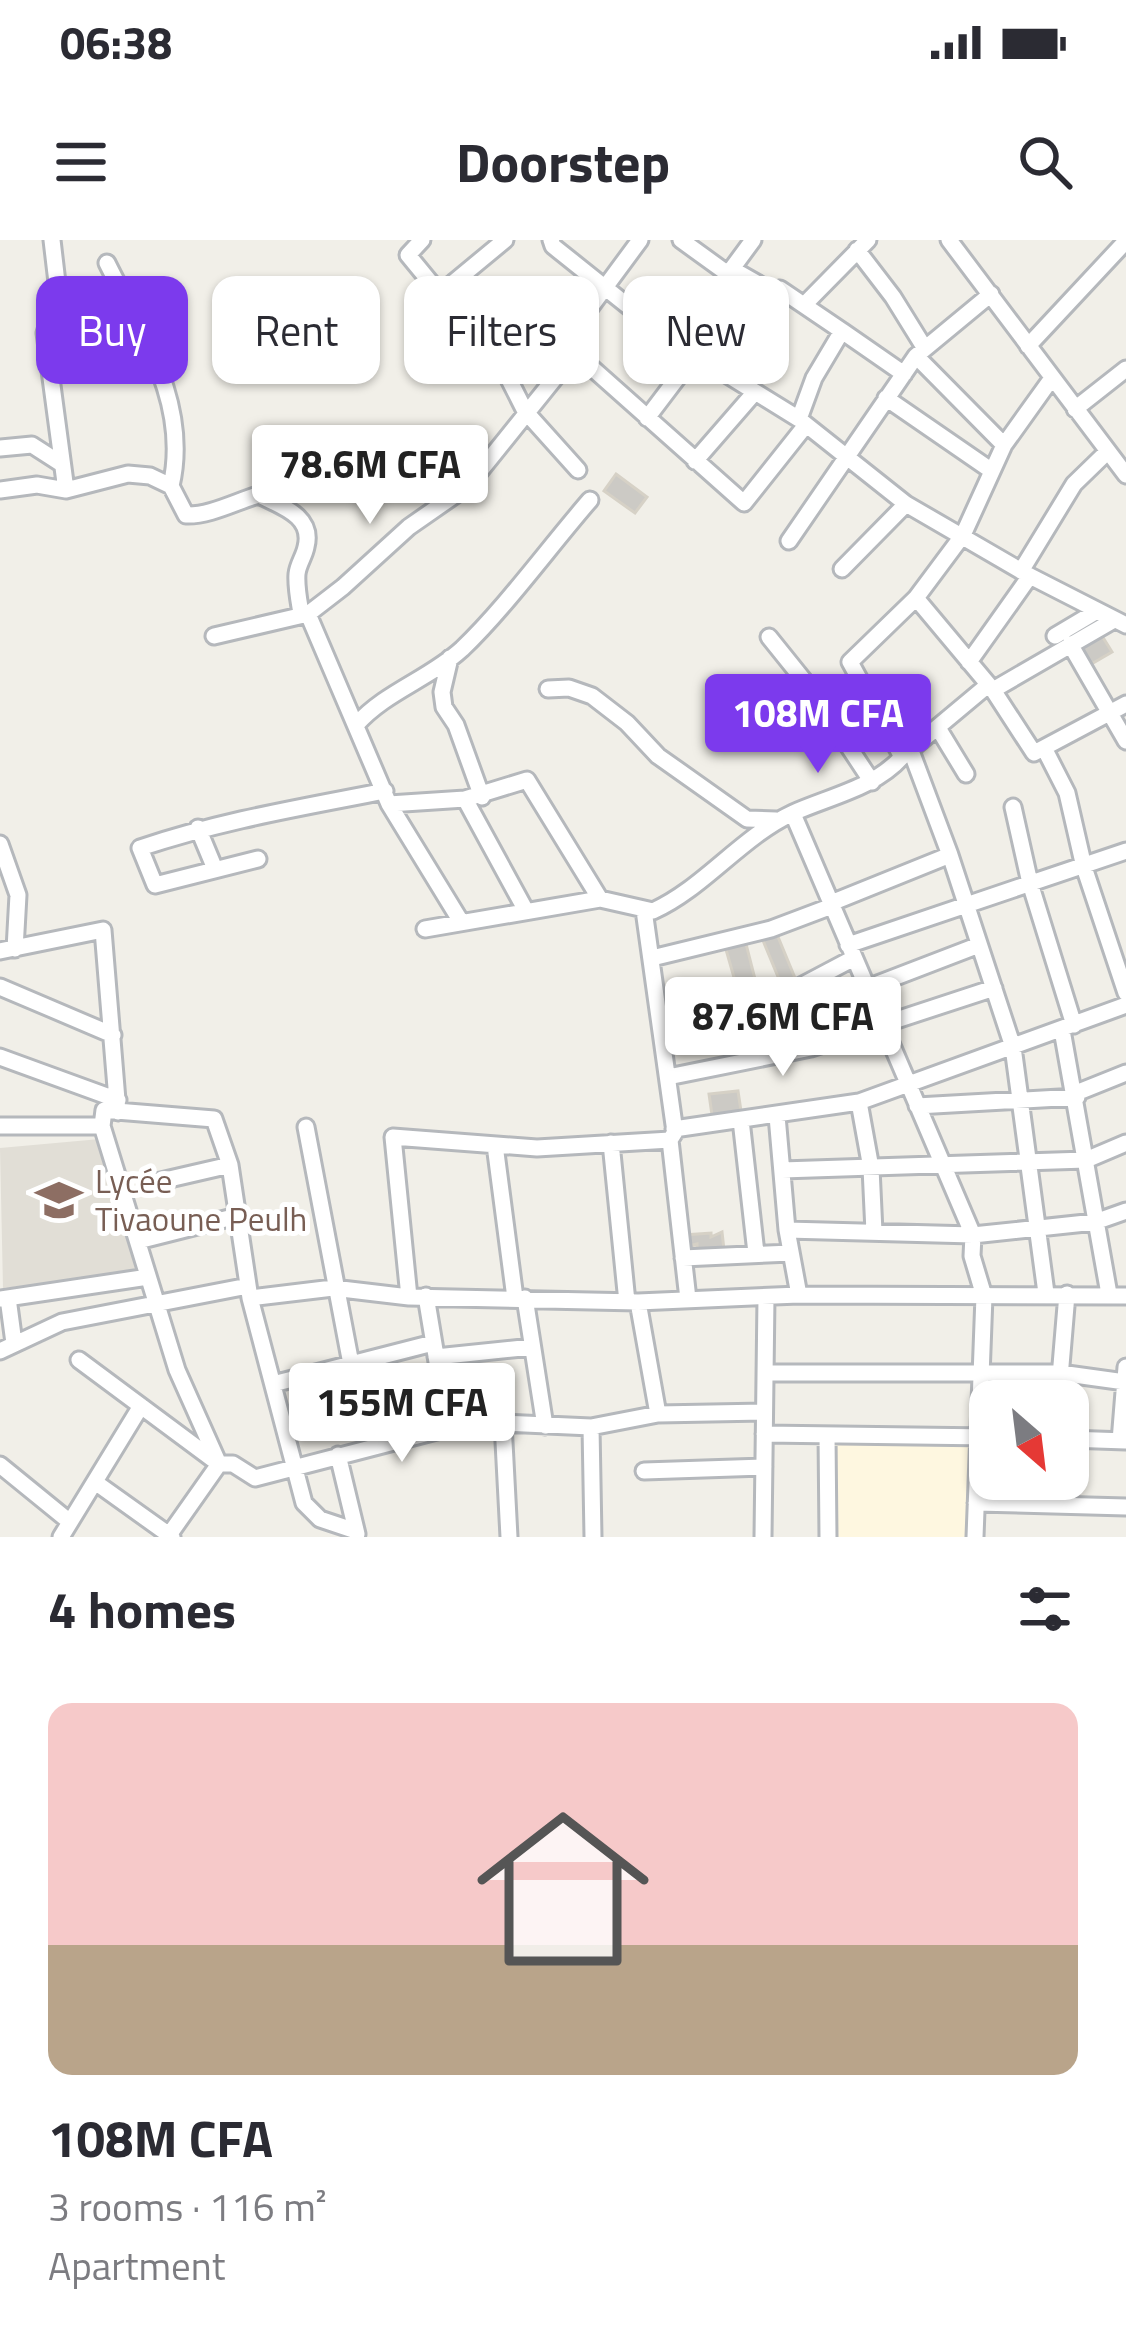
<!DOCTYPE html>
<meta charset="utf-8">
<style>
:root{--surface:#fff;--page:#f2f2f3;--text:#2b2b33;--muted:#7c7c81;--line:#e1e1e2;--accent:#7c3aed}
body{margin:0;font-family:"Titillium Web",sans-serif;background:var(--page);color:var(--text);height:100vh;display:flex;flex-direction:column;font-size:45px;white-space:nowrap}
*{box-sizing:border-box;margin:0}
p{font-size:39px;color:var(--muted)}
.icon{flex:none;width:66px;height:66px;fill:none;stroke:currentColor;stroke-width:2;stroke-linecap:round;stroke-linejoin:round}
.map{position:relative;height:1297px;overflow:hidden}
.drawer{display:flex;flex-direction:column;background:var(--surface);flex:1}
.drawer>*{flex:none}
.banner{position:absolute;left:36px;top:36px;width:1056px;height:108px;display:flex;gap:24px}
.needle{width:78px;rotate:152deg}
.controls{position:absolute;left:969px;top:1140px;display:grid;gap:24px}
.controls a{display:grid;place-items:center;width:120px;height:120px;border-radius:24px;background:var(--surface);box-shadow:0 3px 9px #0004;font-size:60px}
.price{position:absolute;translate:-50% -102px;padding:0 27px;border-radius:12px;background:#fff;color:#222;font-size:39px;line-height:78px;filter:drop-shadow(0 3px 6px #0008)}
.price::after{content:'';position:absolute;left:50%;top:72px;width:36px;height:27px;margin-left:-18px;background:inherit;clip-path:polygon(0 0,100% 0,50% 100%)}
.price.selected{background:var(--accent);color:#fff}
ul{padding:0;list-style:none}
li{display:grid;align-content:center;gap:24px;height:636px;padding:0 48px}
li+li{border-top:3px solid var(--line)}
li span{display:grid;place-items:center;height:372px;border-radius:24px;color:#555}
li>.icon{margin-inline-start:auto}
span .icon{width:216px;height:216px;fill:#fffc;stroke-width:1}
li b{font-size:51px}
h2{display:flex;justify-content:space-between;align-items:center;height:144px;padding:0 48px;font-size:51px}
.chip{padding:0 42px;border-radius:24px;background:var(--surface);box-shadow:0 3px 9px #0004;font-size:42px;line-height:108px}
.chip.selected{background:var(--accent);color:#fff}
.status{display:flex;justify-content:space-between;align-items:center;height:84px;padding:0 60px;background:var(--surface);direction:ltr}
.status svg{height:33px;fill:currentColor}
header{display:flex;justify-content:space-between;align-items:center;height:156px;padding:0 48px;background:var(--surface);font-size:54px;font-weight:700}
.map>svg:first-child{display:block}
.commercial{fill:#fef7e0}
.education{fill:#e1ded6}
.building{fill:#cccac5;stroke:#d6d1c6;stroke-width:3}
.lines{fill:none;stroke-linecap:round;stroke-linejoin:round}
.minor-casing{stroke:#b5b8bc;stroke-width:21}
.minor{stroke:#fff;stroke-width:15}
.labels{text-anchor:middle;stroke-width:10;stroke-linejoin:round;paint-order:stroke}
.education-label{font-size:33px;fill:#785e54;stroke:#fff;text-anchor:start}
</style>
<div class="status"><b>06:38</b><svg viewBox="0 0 49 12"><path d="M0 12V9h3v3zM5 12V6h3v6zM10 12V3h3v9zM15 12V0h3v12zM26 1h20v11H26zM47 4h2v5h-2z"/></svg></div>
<header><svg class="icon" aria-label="menu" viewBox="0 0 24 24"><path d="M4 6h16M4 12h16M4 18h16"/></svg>Doorstep<svg class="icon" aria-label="search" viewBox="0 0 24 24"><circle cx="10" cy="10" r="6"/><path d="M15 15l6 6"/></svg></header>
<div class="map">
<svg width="1126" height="1297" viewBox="0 0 1126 1297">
<rect width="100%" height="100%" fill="#f1efe8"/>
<path class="commercial" d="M835,1201L971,1202L970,1297H834Z"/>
<path class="education" d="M100,899L140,1035L3,1048L0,908Z"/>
<path class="building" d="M527,109L538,129L522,138L513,122Z
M616,234L647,257L635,273L604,251Z
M1099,391L1112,412L1088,426L1076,404Z
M776,692L795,738L781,744L762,698Z
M745,700L756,743L737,748L725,706Z
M738,851L741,871L712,875L709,854Z
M722,992L724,1010L686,1013V1008H697V1004L685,1007L684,995L711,993V997Z"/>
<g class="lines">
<defs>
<path id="minor" d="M52,0L58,51L45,93L66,250
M422,0L408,15L440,54
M551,0L553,6L668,98L799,179L906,264L1030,336L1126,385
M640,0L564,103L744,263L806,185
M681,0L728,34L753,0
M949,0L1126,235
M857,10L893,57L924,107
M107,23C142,94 190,164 171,246
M732,29L776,54L780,49L842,91
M454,42L478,78L525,171L578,230
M430,62L505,0
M804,65L868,0
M1028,106L1126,1
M916,116L1004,205
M703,122L757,43
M886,158L992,231
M1075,169L1126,129
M647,178L694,116
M799,179L814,138L842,91L904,134
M0,208L32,205L60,223
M695,221L755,152
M0,250L37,245L66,250L128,234L150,236L171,246L186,275C209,276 235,262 258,255C299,245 409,235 443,261
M259,255C281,266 314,276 306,307C304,317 298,324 297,334C296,347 299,361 301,373
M789,301L916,116L991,54
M842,329L906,264
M1021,331L1074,244L1108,211
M916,358L993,450L1034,513L1126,464
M308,374L389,564L460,680
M214,396L308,374L343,347L409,287L468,246L575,113
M1055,396L1097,371
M769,397L810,448L872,542
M1070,404L1126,501
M450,418L442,452L444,467L456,485L482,557
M969,422L1030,336
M548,449L569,448L592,456L627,483L658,516L747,579L776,580
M993,450L1114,380
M356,485C385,452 429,439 462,409C505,368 550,306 590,260
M938,488L966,534
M1044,508L1067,553L1084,627L1126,753
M911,511L950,615L1013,807L1046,1053
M903,516L988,445
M465,559L527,540L600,659
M389,564L465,559L525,669
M1013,567L1030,643L1074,785
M793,574L973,995L972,1016L984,1056L975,1297
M198,588L215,629
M0,604L18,655L15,709
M258,619L155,645L140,608C224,580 299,568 385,551
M831,663L950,615
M644,670L675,892L670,900L688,1059
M425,689L600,659L653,671C704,648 741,597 793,573C831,556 874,548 902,517L850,422L916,358L963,295L1004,205L1052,138
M848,705L1126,611
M0,711L103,690L118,872
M652,718L771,689L832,666
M0,747L113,795
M867,748L979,705
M698,788L744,776L854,718
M1062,790L1109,1054
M0,817L118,860
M668,837L811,808L994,748
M1076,853L1126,833
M859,862L871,928L874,992
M917,866L1077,857
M777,876L787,990L799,1055
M741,880L756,1013
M0,886H102
M306,887L351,1124
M674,889L859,862L1126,765
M611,903L627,1062
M495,905L515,1058
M782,930L1086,920L1126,903
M152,943L230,925
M787,990L973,995L1095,982L1126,971
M138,1001L237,976
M683,1018L791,1013
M426,1056L448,1188
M409,1057L393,897L537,908L670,900
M8,1058L14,1103
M250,1058L333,1048L409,1057L638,1062L799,1055L1126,1056
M525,1058L545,1186
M0,1059L148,1037
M638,1062L658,1174
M0,1111L62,1082L248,1046
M436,1117L532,1107
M79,1120L219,1224H233L255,1238L448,1188L503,1183L591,1187L658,1174L764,1172
M765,1133H1060L1125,1142
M273,1144L433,1103
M1058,1161L1067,1054
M503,1183L509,1297
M591,1187L593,1297
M764,1194L990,1197
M827,1195L828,1297
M1068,1199L1126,1201
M1120,1201L1126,1127
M338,1215L357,1294
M219,1224L177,1130L102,886L104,870L214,879L230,925L250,1058L304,1263L320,1279L356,1291
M0,1225L70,1282
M644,1231L764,1227
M95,1242L172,1297
M976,1263L1126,1267
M169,1295L219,1224
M61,1297L141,1166
M763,1297L766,1057"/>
</defs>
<use href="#minor" class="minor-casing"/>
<use href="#minor" class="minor"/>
</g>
<defs>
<symbol id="school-bare" viewBox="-9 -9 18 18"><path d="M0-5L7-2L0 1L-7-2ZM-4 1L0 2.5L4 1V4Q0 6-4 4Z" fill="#8d6e63" stroke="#fff" stroke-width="2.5" paint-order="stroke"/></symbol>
</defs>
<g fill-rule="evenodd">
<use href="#school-bare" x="26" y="927" width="66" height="66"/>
</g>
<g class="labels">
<g class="education-label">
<text x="95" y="953">Lycée<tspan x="95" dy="38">Tivaoune Peulh</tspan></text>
</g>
</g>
</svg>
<div class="controls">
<a><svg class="needle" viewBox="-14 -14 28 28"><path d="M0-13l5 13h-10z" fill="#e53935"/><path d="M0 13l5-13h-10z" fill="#7c7c81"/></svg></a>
</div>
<b class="price" style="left:370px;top:287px">78.6M CFA</b>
<b class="price selected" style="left:818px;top:536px">108M CFA</b>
<b class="price" style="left:783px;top:839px">87.6M CFA</b>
<b class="price" style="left:402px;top:1225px">155M CFA</b>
<div class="banner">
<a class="chip selected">Buy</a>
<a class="chip">Rent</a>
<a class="chip">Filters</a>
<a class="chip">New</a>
</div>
</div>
<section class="drawer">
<h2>4 homes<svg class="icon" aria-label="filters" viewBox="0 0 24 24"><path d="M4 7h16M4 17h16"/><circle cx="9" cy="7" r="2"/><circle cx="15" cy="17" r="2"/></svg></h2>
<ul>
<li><span style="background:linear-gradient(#f6c9c9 65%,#b9a48a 0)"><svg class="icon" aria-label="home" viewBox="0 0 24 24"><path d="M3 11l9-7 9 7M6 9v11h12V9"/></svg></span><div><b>108M CFA</b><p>3 rooms · 116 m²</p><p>Apartment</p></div></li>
</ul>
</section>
